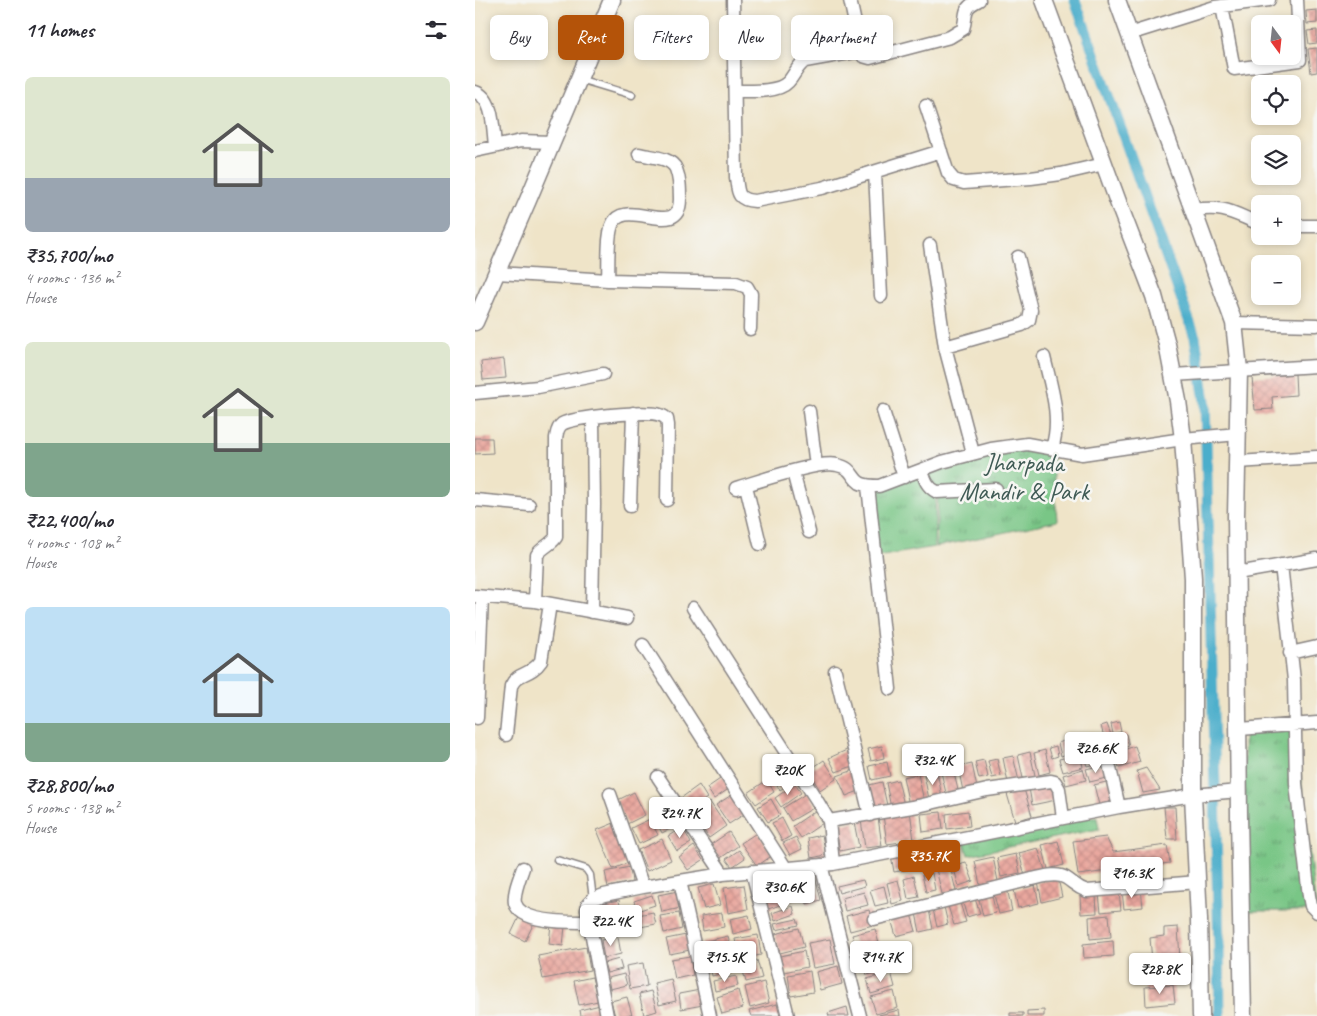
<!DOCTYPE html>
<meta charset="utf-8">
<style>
:root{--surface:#fff;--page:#f7f7f7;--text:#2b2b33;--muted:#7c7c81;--accent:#b45309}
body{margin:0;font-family:Caveat,sans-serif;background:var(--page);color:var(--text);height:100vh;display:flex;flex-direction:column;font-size:19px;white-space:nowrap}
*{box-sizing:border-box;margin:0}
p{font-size:16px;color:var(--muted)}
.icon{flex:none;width:28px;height:28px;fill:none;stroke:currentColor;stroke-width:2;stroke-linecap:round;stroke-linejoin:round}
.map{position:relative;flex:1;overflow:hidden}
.side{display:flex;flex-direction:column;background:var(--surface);width:475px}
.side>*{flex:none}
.banner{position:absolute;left:15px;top:15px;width:475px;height:45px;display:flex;gap:10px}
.needle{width:32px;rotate:165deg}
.fabs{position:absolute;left:776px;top:15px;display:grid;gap:10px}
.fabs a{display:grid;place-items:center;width:50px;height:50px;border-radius:8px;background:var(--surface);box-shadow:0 2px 8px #0003;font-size:25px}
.price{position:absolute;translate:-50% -42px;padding:0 11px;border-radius:5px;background:#fff;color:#222;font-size:16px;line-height:32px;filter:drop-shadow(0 1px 2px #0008)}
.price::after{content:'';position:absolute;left:50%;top:30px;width:15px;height:11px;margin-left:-8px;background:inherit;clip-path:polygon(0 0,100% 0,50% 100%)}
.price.current{background:var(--accent);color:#fff}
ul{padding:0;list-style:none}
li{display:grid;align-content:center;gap:10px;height:265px;padding:0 25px}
li span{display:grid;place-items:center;height:155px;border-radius:8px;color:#555}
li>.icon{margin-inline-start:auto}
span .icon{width:90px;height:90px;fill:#fffc;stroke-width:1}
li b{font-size:21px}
h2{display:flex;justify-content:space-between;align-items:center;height:60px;padding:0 25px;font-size:21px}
.chip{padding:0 18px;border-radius:8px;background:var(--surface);box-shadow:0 2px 8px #0003;font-size:18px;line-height:45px}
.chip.current{background:var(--accent);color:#fff}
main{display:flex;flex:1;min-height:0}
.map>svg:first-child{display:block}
.park{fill:url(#park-tufts);stroke:#4e7460}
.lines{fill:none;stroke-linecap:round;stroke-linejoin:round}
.canal{stroke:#4caecb;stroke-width:11}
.building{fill:url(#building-cross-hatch)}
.service-casing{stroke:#888382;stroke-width:9}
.minor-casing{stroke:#888382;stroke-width:15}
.tertiary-casing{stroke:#888382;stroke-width:19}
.service{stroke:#fff;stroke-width:6}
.minor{stroke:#fff;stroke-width:12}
.tertiary{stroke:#fff;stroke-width:16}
.labels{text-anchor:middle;stroke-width:5;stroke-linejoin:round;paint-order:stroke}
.park-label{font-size:25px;fill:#405b55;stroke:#f6f6f2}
</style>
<main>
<section class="side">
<h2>11 homes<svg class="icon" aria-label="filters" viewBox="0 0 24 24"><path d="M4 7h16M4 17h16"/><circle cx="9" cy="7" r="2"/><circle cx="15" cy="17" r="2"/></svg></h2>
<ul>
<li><span style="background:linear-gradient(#dfe7d0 65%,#9aa5b1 0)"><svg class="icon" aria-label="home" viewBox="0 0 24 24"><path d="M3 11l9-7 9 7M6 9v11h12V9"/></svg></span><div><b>₹35,700/mo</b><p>4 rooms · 136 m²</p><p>House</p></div></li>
<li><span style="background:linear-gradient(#dfe7d0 65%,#7fa58c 0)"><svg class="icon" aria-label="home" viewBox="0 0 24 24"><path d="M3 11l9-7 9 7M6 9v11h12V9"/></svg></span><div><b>₹22,400/mo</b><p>4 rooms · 108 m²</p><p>House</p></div></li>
<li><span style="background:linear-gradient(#bfe0f5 75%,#7fa58c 0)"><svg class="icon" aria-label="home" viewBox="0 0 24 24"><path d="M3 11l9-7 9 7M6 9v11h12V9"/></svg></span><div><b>₹28,800/mo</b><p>5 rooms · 138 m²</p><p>House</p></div></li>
</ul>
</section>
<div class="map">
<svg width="842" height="1016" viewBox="0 0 842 1016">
<defs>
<pattern id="park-tufts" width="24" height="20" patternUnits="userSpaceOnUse" patternTransform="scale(1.25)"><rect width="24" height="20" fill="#79c686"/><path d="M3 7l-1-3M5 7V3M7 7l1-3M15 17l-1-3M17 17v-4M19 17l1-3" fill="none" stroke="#63a06f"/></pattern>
<pattern id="building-cross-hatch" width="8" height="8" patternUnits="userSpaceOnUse" patternTransform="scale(1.25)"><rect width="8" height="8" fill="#e9a79e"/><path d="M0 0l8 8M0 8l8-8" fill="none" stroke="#c88f89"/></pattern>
</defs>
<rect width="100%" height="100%" fill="#f6f6f2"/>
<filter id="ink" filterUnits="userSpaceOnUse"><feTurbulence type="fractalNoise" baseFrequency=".02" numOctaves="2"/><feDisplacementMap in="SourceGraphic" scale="10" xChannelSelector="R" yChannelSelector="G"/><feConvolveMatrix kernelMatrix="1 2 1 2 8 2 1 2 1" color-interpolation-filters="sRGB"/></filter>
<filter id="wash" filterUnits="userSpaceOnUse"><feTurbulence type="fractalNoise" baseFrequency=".0096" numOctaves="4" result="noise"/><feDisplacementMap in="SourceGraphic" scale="20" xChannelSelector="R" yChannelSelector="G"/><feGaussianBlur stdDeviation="1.12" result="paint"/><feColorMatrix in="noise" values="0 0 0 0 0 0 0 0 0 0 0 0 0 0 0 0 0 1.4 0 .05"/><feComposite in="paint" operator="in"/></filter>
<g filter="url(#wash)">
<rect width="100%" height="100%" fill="#efe4c8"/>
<path class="park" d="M552,446L577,450L582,521L461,547L463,494L449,471Z
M447,471L461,494L459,547L402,557L394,487Z
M820,725L841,911H771L769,730Z
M622,816L624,829L493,855L489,841Z"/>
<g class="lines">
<path class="canal" d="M600,0L720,337L730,401L744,947L745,1016"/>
</g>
<g id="blocks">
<path class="building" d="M842,10V23L832,24L831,11Z
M842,30V43L834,44L832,31Z
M842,48V72L836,73L833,49Z
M29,359L31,378L8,380L6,362Z
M820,374L821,395L797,397L798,409L780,410L777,377Z
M0,438H17L18,453L0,454Z
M644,722L646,732L638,734L636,724Z
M632,724L636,735L629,737L626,726Z
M651,734L654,746L640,750L637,738Z
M624,735L627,745L607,751L604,741Z
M598,738L601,751L586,756L583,743Z
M407,746L409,758L396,761L393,749Z
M581,746L583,756L577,758L574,748Z
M660,746L665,762L644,768L640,753Z
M374,749L378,766L361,772L354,758Z
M627,749L631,761L612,766L608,754Z
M570,750L575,772L564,775L559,753Z
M555,752L561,780L549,783L543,755Z
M605,754L608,767L588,772L584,759Z
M538,756L544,781L533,783L528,758Z
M522,759L526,776L517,778L513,761Z
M349,760L361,779L345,790L333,771Z
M509,760L513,777L504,779L500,762Z
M412,762L415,776L397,780L394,766Z
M313,764L323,778L305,790L295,776Z
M497,764L502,788L488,791L483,767Z
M627,765L631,778L615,782L611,769Z
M671,768L685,790L668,793L662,771Z
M478,769L483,790L471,793L466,772Z
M608,769L611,780L591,785L588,775Z
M379,770L384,791L371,796L362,776Z
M462,772L467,796L454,799L449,775Z
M443,774L449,801L434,805L428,777Z
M248,777L255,788L239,799L232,788Z
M292,780L299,792L281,804L273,793Z
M423,780L429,805L416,808L411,783Z
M635,781L640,800L624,805L619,785Z
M407,782L413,810L400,813L394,785Z
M577,783L581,800L557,805L554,788Z
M320,784L326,793L306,807L300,798Z
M224,785L232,798L214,810L206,798Z
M549,789L557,816L540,821L532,794Z
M159,792L170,815L152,824L141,801Z
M332,793L340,807L316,821L308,808Z
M258,794L271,813L254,824L241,805Z
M296,799L305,815L293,822L283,807Z
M235,802L251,826L234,838L217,813Z
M193,805L203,825L187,833L177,813Z
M689,807H700L702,839H692Z
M340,811L348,823L326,838L318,826Z
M435,811L439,840L412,844L408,815Z
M493,811L495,826L472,829L471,814Z
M466,812L468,829L448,832L446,814Z
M403,817L407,846L390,848L386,820Z
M307,818L316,836L307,841L297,823Z
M175,819L183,835L164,844L156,828Z
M379,822L384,847L365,851L360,825Z
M139,823L155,862L138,869L122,830Z
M208,828L216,843L202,851L193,836Z
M254,832L263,846L244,859L235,845Z
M283,832L298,855L282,866L266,843Z
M347,835L351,855L336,858L333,838Z
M321,837L327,849L315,855L308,843Z
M631,837L638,852L692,845L695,863L603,875L598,841Z
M187,839L196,860L172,871L163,850Z
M583,841L589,865L573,869L567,845Z
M219,846L228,860L213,870L204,857Z
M563,848L570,870L550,876L544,853Z
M466,849L469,860L453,865L449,854Z
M264,850L270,858L257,867L251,859Z
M445,850L448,867L419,872L416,855Z
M541,854L545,873L526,877L522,858Z
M518,857L523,881L505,885L500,861Z
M491,862L498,881L484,886L478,866Z
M475,866L481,891L467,894L461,869Z
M155,867L157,882L133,887L130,872Z
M339,872L346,900L332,904L325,876Z
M457,873L460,890L451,892L447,875Z
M300,876L309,904L293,909L285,880Z
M439,876L444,897L433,899L429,879Z
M320,878L325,898L315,900L310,881Z
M583,878L587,897L567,902L563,882Z
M388,880L390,886L364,893L362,886Z
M423,880L428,901L417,904L412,883Z
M239,884L245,905L229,909L223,888Z
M269,885L273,909L253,913L249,888Z
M560,885L564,903L543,908L539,890Z
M409,886L413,903L400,906L395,890Z
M532,888L537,911L524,914L518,891Z
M666,889L668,907L649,909L647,891Z
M203,891L206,908L187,912L183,895Z
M389,892L393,905L370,911L367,898Z
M516,892L521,913L508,916L503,895Z
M644,893L646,910L626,912L624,894Z
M177,895L180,905L162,911L159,901Z
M621,895L622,913L606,914L605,896Z
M499,896L505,913L492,917L487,900Z
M144,900L147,917L127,921L124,904Z
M484,900L491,922L479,925L472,903Z
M318,906L320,914L300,921L297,913Z
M469,907L473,924L462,927L458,909Z
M394,910L398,925L375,931L371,916Z
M454,910L458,929L445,932L441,913Z
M178,912L181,924L160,928L158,916Z
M204,913L207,929L189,933L185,916Z
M247,913L249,927L228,931L226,916Z
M436,914L441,931L421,936L416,919Z
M45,915L59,923L50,941L36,934Z
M274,915L277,929L258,934L255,919Z
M634,915L636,937L615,939L614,917Z
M322,919L324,925L301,930L299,924Z
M148,920L150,929L124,934L123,926Z
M76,924L90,926L88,946L74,944Z
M703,927L705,959L677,961L675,938L689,936V928Z
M324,928L329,947L305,953L300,934Z
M400,929L406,951L383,957L377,935Z
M211,935L215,950L195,954L191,939Z
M283,935L286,955L264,959L260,939Z
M253,936L256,951L230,956L227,942Z
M143,937L146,954L129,958L126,940Z
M355,939L360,964L338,968L333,943Z
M638,941L639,956L609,958L608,944Z
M111,947L115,970L68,979L63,956Z
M329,951L332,967L309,972L305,956Z
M408,954L413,970L392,975L388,959Z
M257,955L261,970L237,976L234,961Z
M215,956L218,975L200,979L196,959Z
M144,959L147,969L132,973L129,963Z
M282,960L287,978L271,982L266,964Z
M168,963L172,986L155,989L151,966Z
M363,966L367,984L345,990L341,972Z
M335,971L338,992L316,996L313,975Z
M416,972L420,987L396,994L392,979Z
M149,974L152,985L135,989L133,978Z
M261,976L263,986L240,991L238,981Z
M117,977L123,1001L104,1005L99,981Z
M196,979L201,1001L184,1005L179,983Z
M289,982L294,1003L275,1008L270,987Z
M698,985L700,1003L671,1006L670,987Z
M225,990L228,1005L206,1009L204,994Z
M263,990L268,1008L247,1014L242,997Z
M176,991L182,1011L169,1015L164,994Z
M419,991L423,1008L401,1014L396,997Z
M152,997L157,1015L140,1016L136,1001Z
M302,1004L305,1016H276L274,1011Z
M125,1005L127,1016H106L105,1010Z
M372,1007L374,1016H354L353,1013Z
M424,1010L425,1016H404V1015Z
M569,1010V1016H552V1011Z
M535,1013H548V1016H535Z"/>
</g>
</g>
<g filter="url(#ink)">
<use href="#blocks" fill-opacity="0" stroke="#888382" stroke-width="1"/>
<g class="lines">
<defs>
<path id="service" d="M104,79L157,95
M82,860L111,869L115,875L118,899"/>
<path id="minor" d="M258,0L261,177C263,193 262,200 280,201L347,188L466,151
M375,0L386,51L388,56L395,58L475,37L488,29C493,13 486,9 504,0
M747,6L759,69L825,60L822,0
M654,34L740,7L794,0
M260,91C274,91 303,93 313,82C320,75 321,67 330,61L386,51
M0,92C19,98 18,129 20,146
M451,106L473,173L479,180L489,183L556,178L586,174L629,164
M0,151L46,141L77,142
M400,172L406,296
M718,210C752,206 755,212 785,224
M818,226H842
M455,245L470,347L498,453
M22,273L133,280L261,283L272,287L276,294L275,329
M133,280C134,267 131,229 140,220C157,201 205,239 205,199C205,189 205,179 201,169C196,157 176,157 164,154
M759,323L842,325
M470,347L547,325L554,320L556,310L543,257
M569,357C576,387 587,418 577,448
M698,375L842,366
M0,393L63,387L128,374
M334,411L341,466
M408,411L429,477
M762,462L842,457
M447,470C450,480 452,487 462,492L521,489
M318,472L334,532
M271,486L285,544
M393,486L415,689
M261,488C282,482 344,460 362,465C378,468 376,477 385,483C391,486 398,486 404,486L467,462L516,449L552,444L607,454L708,439L763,434
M0,500L54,505
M155,506L158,413
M806,565L819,680L821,784L834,896L836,906L842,912
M762,573L842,559
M0,596L60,601L152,618
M60,601L62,555C67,547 76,545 81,537V438C82,433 82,428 87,424C99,417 173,410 185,415C187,415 191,418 192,419L193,425L192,500
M218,608L341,799L354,821L358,864
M117,612L119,505L118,418
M168,645L310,867
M815,653L842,647
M360,671L395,815
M2,718L7,597
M765,729L842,723
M31,735L36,686C43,671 55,677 66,661L75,604
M630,747L644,807
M183,777L248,874
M135,794L168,887
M354,821L443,806L512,790L576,781L580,782L584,789L588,818
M346,865L385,1016
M48,868C45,877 38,893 40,903C46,924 97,922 113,922
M277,871L313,1016
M205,881L235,1016
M399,919L557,879C567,877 582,872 591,878C599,883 601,887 612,891L723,882
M132,1016L112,910L113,904L118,899L129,895L168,887L248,874L358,864L644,807L718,795L764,791"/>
<path id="tertiary" d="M569,0L646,210L679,296L692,344L703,401L708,439L718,578V795L724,920L726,1016
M642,0L759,323L764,370L761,516L764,817L768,1016
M0,322L53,200L137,0"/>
</defs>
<use href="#service" class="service-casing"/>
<use href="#minor" class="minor-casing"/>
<use href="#tertiary" class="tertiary-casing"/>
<use href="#service" class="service"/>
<use href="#minor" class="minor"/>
<use href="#tertiary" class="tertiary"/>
</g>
</g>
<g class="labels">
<g class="park-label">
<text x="549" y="471">Jharpada<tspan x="549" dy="29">Mandir &amp; Park</tspan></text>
</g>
</g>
</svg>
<div class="fabs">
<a><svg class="needle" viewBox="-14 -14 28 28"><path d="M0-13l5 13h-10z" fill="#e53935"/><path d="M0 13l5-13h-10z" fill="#7c7c81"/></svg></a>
<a><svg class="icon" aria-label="locate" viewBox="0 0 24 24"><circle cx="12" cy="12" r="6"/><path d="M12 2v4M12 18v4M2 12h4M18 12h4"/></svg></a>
<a><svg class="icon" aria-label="layers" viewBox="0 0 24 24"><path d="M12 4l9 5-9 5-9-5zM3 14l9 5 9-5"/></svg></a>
<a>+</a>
<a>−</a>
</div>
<b class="price" style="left:621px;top:774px">₹26.6K</b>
<b class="price" style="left:458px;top:786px">₹32.4K</b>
<b class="price" style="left:313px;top:796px">₹20K</b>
<b class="price" style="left:205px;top:839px">₹24.7K</b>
<b class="price current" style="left:454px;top:882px">₹35.7K</b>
<b class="price" style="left:657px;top:899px">₹16.3K</b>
<b class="price" style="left:309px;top:913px">₹30.6K</b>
<b class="price" style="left:136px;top:947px">₹22.4K</b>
<b class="price" style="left:250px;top:983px">₹15.5K</b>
<b class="price" style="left:406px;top:983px">₹14.7K</b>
<b class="price" style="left:685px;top:995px">₹28.8K</b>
<div class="banner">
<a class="chip">Buy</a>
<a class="chip current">Rent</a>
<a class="chip">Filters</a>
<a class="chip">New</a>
<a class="chip">Apartment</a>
</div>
</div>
</main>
